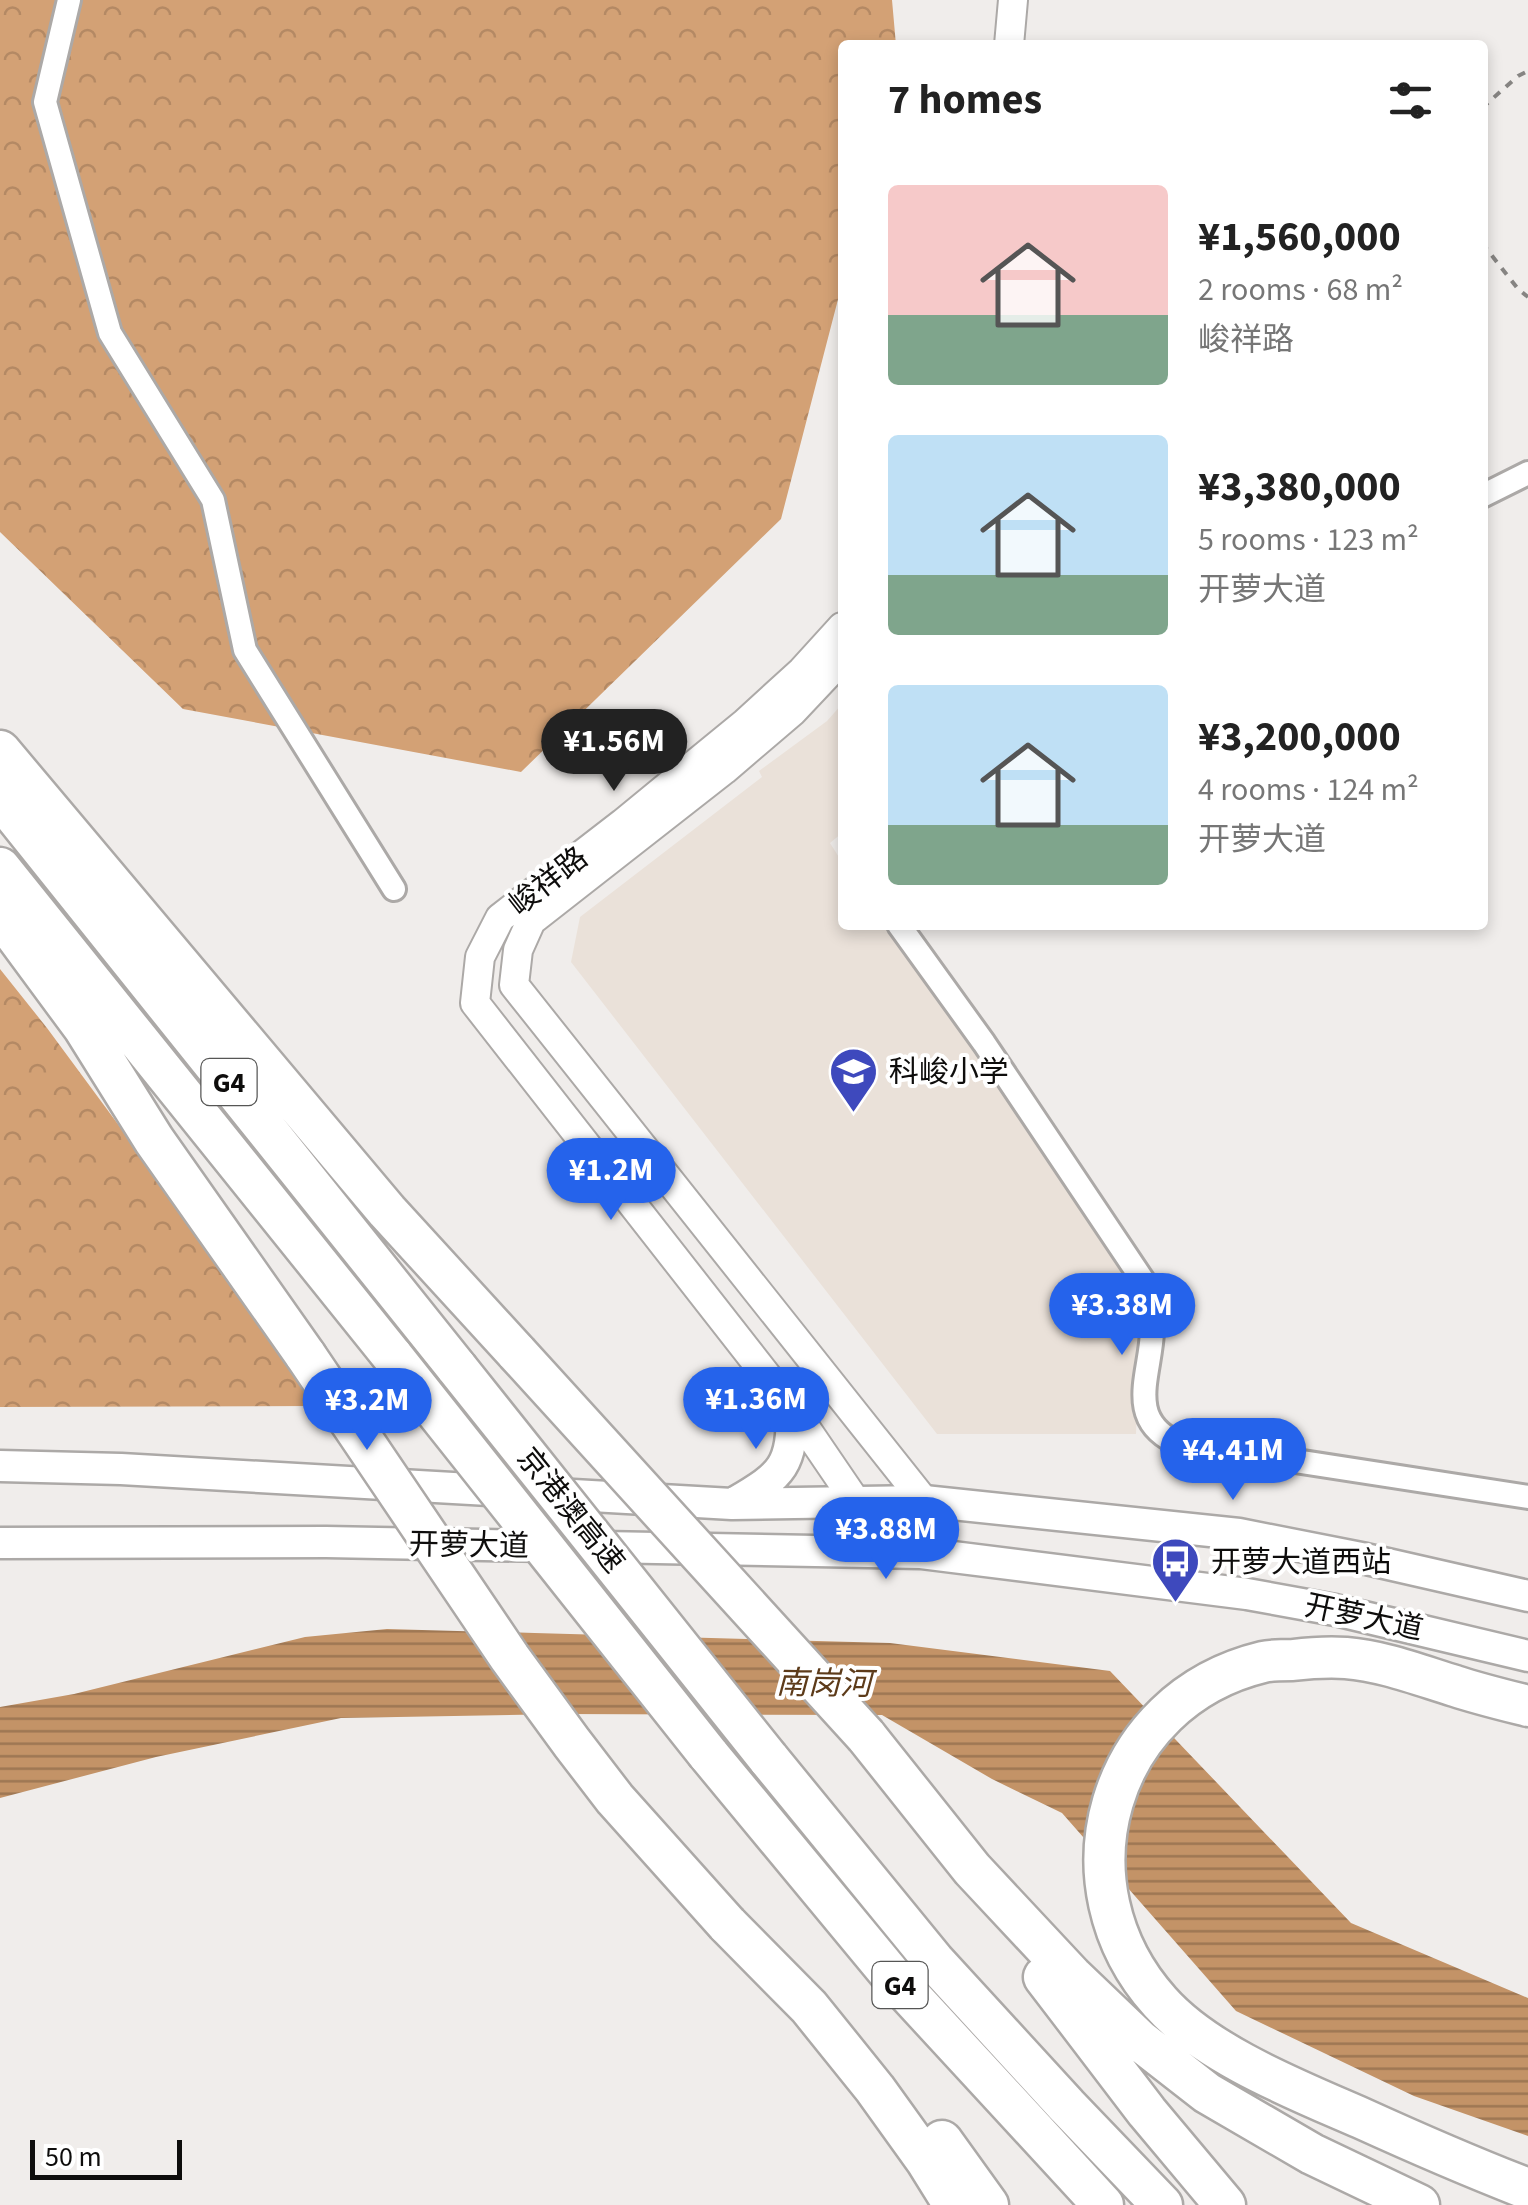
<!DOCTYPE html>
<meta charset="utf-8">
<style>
:root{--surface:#fff;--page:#f6f6f6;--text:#222;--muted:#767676;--accent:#2563eb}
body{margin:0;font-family:"Source Sans 3","Noto Sans SC",sans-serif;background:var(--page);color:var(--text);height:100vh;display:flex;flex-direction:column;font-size:38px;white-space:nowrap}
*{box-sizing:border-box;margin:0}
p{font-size:32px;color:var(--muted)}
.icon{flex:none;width:55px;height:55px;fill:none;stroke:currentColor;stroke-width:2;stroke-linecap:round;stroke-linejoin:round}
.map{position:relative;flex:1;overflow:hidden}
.side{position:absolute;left:838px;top:40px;width:650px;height:890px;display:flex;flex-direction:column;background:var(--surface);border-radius:10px;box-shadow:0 5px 15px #0003}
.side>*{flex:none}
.scale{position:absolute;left:30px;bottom:25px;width:152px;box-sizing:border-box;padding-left:10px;border:5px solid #0e0d0c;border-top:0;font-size:28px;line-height:35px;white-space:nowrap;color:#0e0d0c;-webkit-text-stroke:8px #fff;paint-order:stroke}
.price{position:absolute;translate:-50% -85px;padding:0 22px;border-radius:35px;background:var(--accent);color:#fff;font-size:32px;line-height:65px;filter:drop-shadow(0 2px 5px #0008)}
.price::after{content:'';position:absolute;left:50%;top:60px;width:30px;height:22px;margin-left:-15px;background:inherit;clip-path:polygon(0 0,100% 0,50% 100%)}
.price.active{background:#222;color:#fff}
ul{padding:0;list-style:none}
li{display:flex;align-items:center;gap:30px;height:250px;padding:0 50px}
li span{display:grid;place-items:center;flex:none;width:280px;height:200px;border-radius:10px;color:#555}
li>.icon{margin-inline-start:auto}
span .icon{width:120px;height:120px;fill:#fffc;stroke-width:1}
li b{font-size:42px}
h2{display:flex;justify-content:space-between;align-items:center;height:120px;padding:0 50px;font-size:42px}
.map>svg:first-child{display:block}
.built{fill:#eae1d9}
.forest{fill:url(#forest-crowns)}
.water{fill:url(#water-rules)}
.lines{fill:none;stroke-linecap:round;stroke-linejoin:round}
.minor-casing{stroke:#aca9a7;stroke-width:28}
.tertiary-casing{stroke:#aca9a7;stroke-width:32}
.secondary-casing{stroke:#aca9a7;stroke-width:35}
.motorway-casing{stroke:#aca9a7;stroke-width:45}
.path{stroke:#868482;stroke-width:4;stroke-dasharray:8 8;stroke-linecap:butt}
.minor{stroke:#fff;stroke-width:22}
.tertiary{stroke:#fff;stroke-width:28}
.secondary{stroke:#fff;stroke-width:30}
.motorway{stroke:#fff;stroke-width:40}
.motorway-bridge-casing{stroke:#aca9a7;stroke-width:45;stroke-linecap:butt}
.motorway-bridge{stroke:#fff;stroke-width:40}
.labels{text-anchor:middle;stroke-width:8;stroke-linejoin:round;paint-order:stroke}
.shield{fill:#fff;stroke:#565655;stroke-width:2.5}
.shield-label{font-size:28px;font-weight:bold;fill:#0e0d0c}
.street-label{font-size:30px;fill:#0e0d0c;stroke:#fff}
.poi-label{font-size:30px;fill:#0e0d0c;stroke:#fff;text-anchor:start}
.water-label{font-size:32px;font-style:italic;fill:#5d3b1a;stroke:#fff}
</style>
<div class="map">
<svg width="1528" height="2205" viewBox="0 0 1528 2205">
<defs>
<pattern id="forest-crowns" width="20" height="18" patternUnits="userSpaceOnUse" patternTransform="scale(2.5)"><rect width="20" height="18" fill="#d3a175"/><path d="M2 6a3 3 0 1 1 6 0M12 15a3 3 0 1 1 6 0" fill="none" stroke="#b48964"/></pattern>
<pattern id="water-rules" width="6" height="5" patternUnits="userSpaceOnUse" patternTransform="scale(2.5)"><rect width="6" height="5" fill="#c39367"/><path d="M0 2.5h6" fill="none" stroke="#9d7653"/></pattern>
</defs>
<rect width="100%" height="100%" fill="#f0edeb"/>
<path class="built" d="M842,704V833L830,843L842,862V925H887L1125,1266L1140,1302L1136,1434H937L571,962L580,917L762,777L759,771L827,721Z"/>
<path class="forest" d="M0,0H892L896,45H842V284L781,519L521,772L183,709L0,532Z
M0,969L47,1028L199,1234L315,1406L0,1407Z"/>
<path class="water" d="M387,1629L890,1643L1110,1671L1351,1923L1528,1998V2136L1414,2096L1236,2011L1062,1813L992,1779L882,1715L562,1714L341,1718L156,1757L0,1798V1707L74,1694L305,1637Z"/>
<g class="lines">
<defs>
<path id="minor" d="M69,0L45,102L110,333L213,500L245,650L394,889
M1482,496L1528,473
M899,925L984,1043L1146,1285C1149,1300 1152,1315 1152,1331C1151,1373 1125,1418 1175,1442C1195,1452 1222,1451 1244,1453L1528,1497"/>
<path id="tertiary" d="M1009,45L1013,0
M842,627L802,671L745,723L623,823L500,918L480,957L475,1003L792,1408L856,1502L852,1552
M842,659L793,711L724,770L531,921L518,950L514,985L924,1501L921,1553"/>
<path id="secondary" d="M0,1466L121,1469L732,1504L924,1501L1239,1534L1366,1559L1528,1596
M734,1503C784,1474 792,1466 792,1408
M0,1543L326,1542L921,1553L1247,1594L1335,1610L1528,1656"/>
<path id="motorway" d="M0,751L387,1211L517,1353
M0,797L457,1368
M0,868L393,1357
M0,914L84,1028L154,1140L306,1356
M1528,1706C1504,1700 1479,1694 1455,1686C1419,1675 1383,1661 1346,1658C1329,1657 1310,1658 1293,1660C1283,1660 1272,1660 1263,1662C1106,1700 1054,1884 1160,2002C1207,2055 1297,2090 1361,2118C1416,2143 1471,2167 1528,2189
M866,1736L972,1869L1072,1976L1139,2040L1207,2093L1312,2154L1419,2205
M708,1754L891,1975L1103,2205
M768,1758L934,1961L1067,2106L1162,2205
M727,1924L809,2007L875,2089L926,2160L954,2205
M1044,1977L1147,2112L1225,2205
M942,2141L988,2205"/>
</defs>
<use href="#minor" class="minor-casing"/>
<use href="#tertiary" class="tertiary-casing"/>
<use href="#secondary" class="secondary-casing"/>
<use href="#motorway" class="motorway-casing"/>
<path class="path" d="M1482,108L1518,76L1528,71
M1482,243L1518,289L1528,297"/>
<use href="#minor" class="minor"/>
<use href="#tertiary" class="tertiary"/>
<use href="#secondary" class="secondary"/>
<use href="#motorway" class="motorway"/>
<defs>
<path id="motorway-bridge" d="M517,1353L866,1736
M306,1356L510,1658L572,1743L615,1799L727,1924
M393,1357L708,1754
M457,1368L768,1758"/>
</defs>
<use href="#motorway-bridge" class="motorway-bridge-casing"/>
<use href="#motorway-bridge" class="motorway-bridge"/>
</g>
<defs>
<symbol id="school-pin" viewBox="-11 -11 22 30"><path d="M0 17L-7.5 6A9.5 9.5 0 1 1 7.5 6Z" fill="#3e49bd" stroke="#fff"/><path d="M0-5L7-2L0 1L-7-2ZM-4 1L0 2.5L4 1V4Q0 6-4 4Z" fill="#fff"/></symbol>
<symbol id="bus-pin" viewBox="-11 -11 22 30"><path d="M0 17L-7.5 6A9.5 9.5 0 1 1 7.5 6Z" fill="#3e49bd" stroke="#fff"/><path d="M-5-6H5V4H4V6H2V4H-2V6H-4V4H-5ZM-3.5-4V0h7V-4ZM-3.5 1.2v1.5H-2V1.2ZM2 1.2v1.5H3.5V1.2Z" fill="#fff"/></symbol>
</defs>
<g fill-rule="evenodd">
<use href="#school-pin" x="826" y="1044" width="55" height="75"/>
<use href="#bus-pin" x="1148" y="1534" width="55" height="75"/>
</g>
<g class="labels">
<g class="shield">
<rect x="201.5" y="1059" width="55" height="46" rx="8"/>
<rect x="872.5" y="1962" width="55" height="46" rx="8"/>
</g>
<g class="shield-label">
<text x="229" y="1092">G4</text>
<text x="900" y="1995">G4</text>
</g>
<g class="street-label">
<text transform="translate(548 881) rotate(-38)" y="10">峻祥路</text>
<text transform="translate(571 1510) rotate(51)" y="10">京港澳高速</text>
<text transform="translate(469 1545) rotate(1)" y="10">开萝大道</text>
<text transform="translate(1364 1617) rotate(12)" y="10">开萝大道</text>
</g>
<g class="poi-label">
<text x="889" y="1082">科峻小学</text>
<text x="1211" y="1572">开萝大道西站</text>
</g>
<g class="water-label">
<text transform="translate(824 1683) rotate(1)" y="11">南岗河</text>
</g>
</g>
</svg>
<div class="scale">50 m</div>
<b class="price active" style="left:614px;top:794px">¥1.56M</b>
<b class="price" style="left:611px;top:1223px">¥1.2M</b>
<b class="price" style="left:1122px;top:1358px">¥3.38M</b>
<b class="price" style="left:756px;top:1452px">¥1.36M</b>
<b class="price" style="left:367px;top:1453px">¥3.2M</b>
<b class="price" style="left:1233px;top:1503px">¥4.41M</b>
<b class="price" style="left:886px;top:1582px">¥3.88M</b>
<section class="side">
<h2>7 homes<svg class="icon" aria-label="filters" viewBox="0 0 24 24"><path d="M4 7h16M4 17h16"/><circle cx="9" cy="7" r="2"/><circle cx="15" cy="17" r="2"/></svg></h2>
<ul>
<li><span style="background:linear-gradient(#f6c9c9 65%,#7fa58c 0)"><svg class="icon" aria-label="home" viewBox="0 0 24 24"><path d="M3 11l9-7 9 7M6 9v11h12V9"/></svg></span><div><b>¥1,560,000</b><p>2 rooms · 68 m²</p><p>峻祥路</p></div></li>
<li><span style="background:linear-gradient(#bfe0f5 70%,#7fa58c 0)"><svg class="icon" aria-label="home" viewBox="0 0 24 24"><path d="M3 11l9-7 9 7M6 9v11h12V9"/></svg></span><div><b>¥3,380,000</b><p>5 rooms · 123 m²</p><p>开萝大道</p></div></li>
<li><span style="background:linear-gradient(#bfe0f5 70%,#7fa58c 0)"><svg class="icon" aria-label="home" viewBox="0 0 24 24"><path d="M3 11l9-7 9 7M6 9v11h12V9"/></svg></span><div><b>¥3,200,000</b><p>4 rooms · 124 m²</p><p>开萝大道</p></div></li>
</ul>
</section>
</div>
